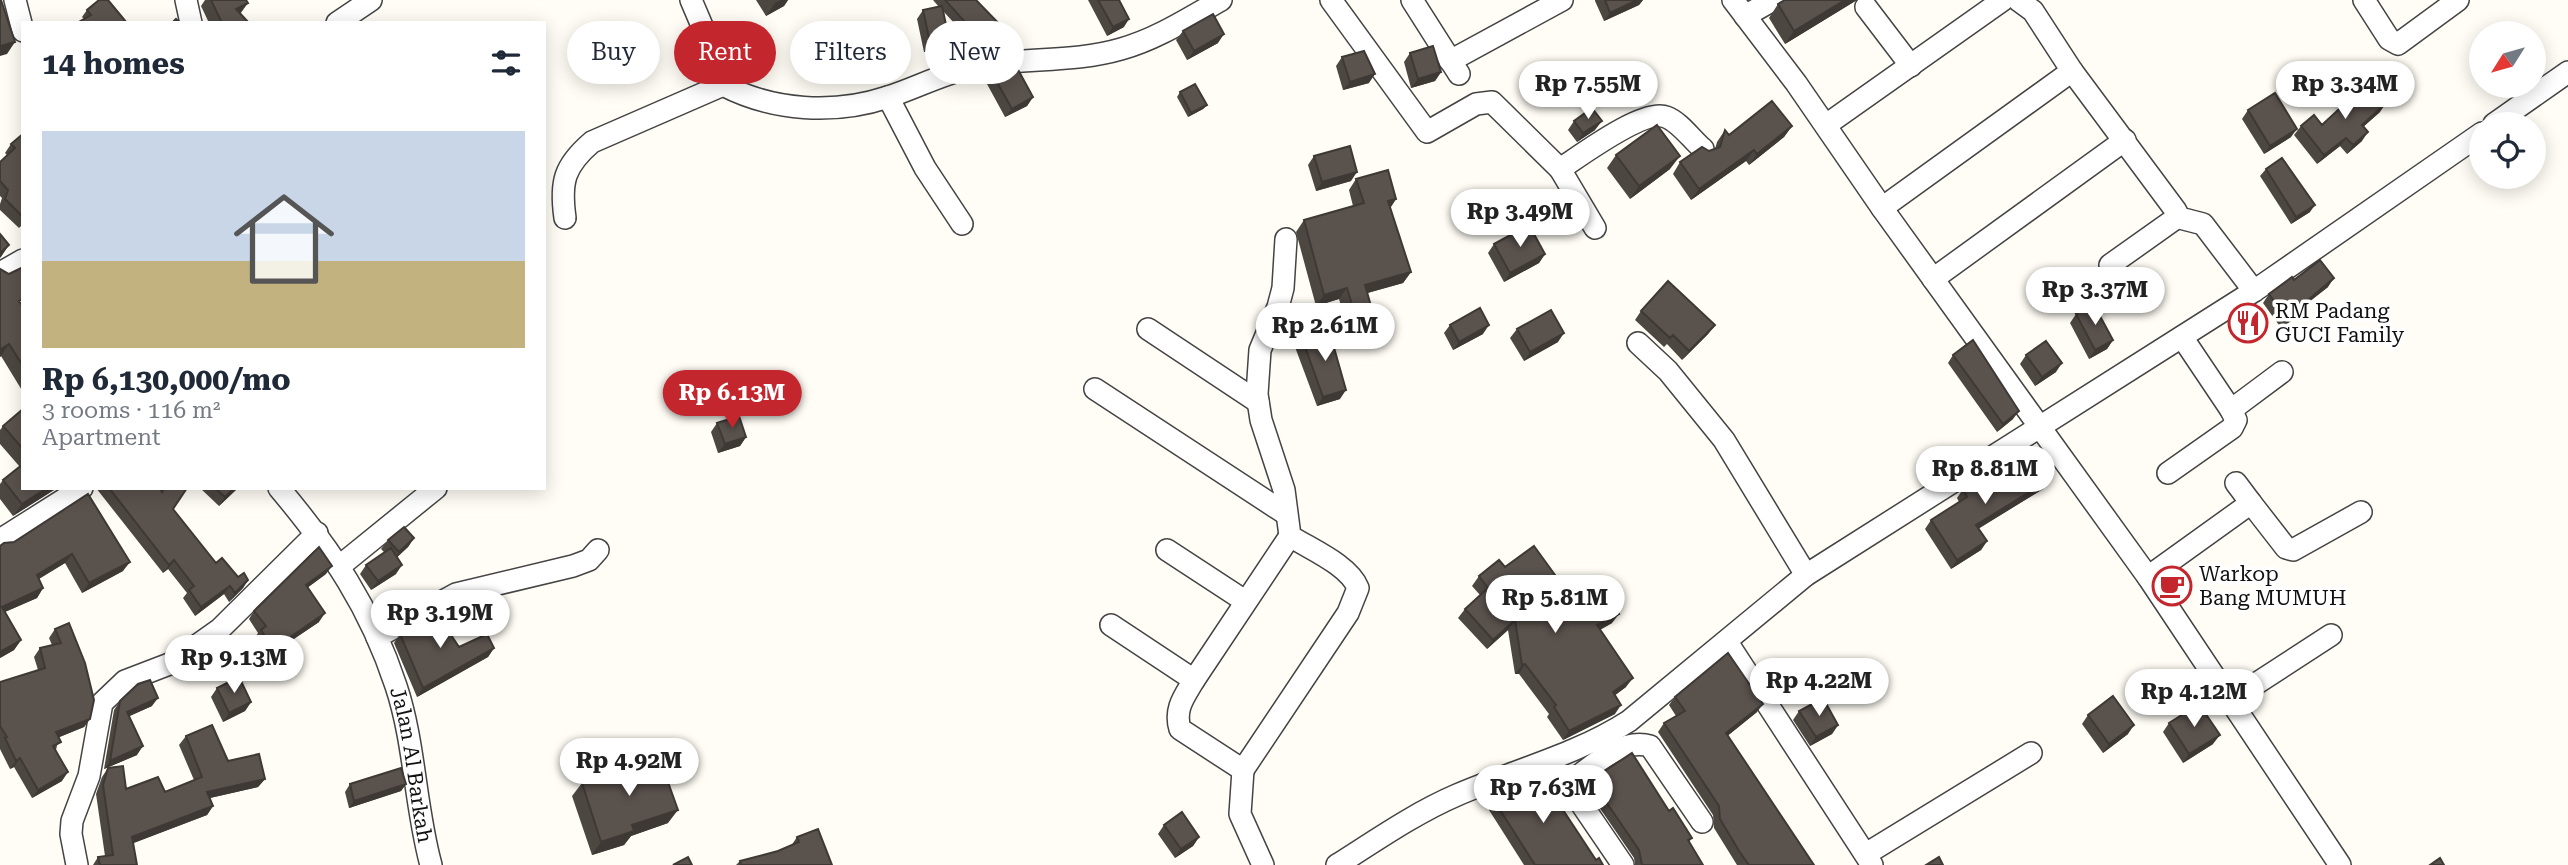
<!DOCTYPE html>
<meta charset="utf-8">
<style>
:root{--surface:#fff;--page:#f6f6f7;--text:#1f2937;--muted:#747a83;--line:#e0e1e3;--accent:#c4262e}
body{margin:0;font-family:"Roboto Serif",serif;background:var(--page);color:var(--text);height:100vh;display:flex;flex-direction:column;font-size:26px;white-space:nowrap}
*{box-sizing:border-box;margin:0}
p{font-size:23px;color:var(--muted)}
.icon{flex:none;width:38px;height:38px;fill:none;stroke:currentColor;stroke-width:2;stroke-linecap:round;stroke-linejoin:round}
.map{position:relative;flex:1;overflow:hidden}
.details{position:absolute;left:21px;top:21px;width:525px;height:469px;display:flex;flex-direction:column;background:var(--surface);border-radius:0px;box-shadow:0 4px 18px #0003}
.details>*{flex:none}
.top-card{position:absolute;left:567px;top:21px;width:665px;height:63px;display:flex;gap:14px}
.needle{width:46px;rotate:233deg}
.buttons{position:absolute;left:2469px;top:21px;display:grid;gap:14px}
.buttons a{display:grid;place-items:center;width:77px;height:77px;border-radius:50%;background:var(--surface);box-shadow:0 4px 18px #0003;font-size:35px}
.price{position:absolute;translate:-50% -60px;padding:0 16px;border-radius:24px;background:#fff;color:#222;font-size:23px;line-height:46px;filter:drop-shadow(0 2px 4px #0008)}
.price::after{content:'';position:absolute;left:50%;top:42px;width:21px;height:16px;margin-left:-10px;background:inherit;clip-path:polygon(0 0,100% 0,50% 100%)}
.price.selected{background:var(--accent);color:#fff}
ul{padding:0;list-style:none}
li{display:grid;align-content:center;gap:14px;height:371px;padding:0 21px}
li+li{border-top:2px solid var(--line)}
li span{display:grid;place-items:center;height:217px;border-radius:0px;color:#555}
li>.icon{margin-inline-start:auto}
span .icon{width:126px;height:126px;fill:#fffc;stroke-width:1}
li b{font-size:30px}
h2{display:flex;justify-content:space-between;align-items:center;height:84px;padding:0 21px;font-size:30px}
.chip{padding:0 24px;border-radius:32px;background:var(--surface);box-shadow:0 4px 18px #0003;font-size:24px;line-height:63px}
.chip.selected{background:var(--accent);color:#fff}
.map>svg:first-child{display:block}
.lines{fill:none;stroke-linecap:round;stroke-linejoin:round}
.minor-casing{stroke:#444;stroke-width:24}
.minor{stroke:#fff;stroke-width:21}
.wall{fill:#4d4742}
.shaded-wall{fill:#3f3936}
.building{fill:#5a524d;stroke:#3f3936;stroke-width:2}
.labels{text-anchor:middle;stroke-width:7;stroke-linejoin:round;paint-order:stroke}
.poi-label{font-size:21px;fill:#111;stroke:#fff;text-anchor:start}
.street-label{font-size:21px;fill:#111;stroke:#fff}
</style>
<div class="map">
<svg width="2568" height="865" viewBox="0 0 2568 865">
<rect width="100%" height="100%" fill="#fffdf5"/>
<g class="lines">
<defs>
<g id="minor">
<path d="M15,0L23,31"/>
<path d="M186,0L191,23"/>
<path d="M691,0L717,61L723,85C773,111 834,115 888,97C916,88 944,73 973,67C1022,57 1073,63 1121,49C1157,39 1189,18 1221,0"/>
<path d="M1331,0L1427,132L1476,104L1492,102L1560,169L1595,228"/>
<path d="M1412,0L1459,74"/>
<path d="M1733,0L1796,83L1882,208L2148,577L2340,865"/>
<path d="M2018,0L2033,11L2072,71L2176,211V217L2172,221L2110,265"/>
<path d="M2364,0L2389,39L2398,44L2458,0"/>
<path d="M1866,7L1911,66"/>
<path d="M1745,16L1773,0"/>
<path d="M337,23L371,0"/>
<path d="M1450,61L1562,0"/>
<path d="M888,97L925,168L962,224"/>
<path d="M2494,124L2568,72"/>
<path d="M1826,125L2003,0"/>
<path d="M1560,169C1580,156 1644,108 1666,117C1680,122 1692,140 1703,149"/>
<path d="M1882,208L2072,71"/>
<path d="M2176,217L2203,224L2254,291"/>
<path d="M565,218C560,182 564,166 592,142L723,85"/>
<path d="M0,273L23,260"/>
<path d="M1933,279L2125,140"/>
<path d="M1148,329L1258,402"/>
<path d="M2182,337L2231,410L2282,372"/>
<path d="M1638,343L1668,371L1724,440L1806,575"/>
<path d="M1095,389L1286,514"/>
<path d="M2168,473L2232,428L2236,420L2231,410"/>
<path d="M2236,483L2251,503"/>
<path id="s1" d="M279,488C332,551 370,607 396,686C415,743 415,807 431,865"/>
<path d="M0,540L82,488"/>
<path d="M1167,550L1245,601"/>
<path d="M341,565L436,488"/>
<path d="M2148,577L2251,503L2286,548L2293,550L2361,512"/>
<path d="M1111,625L1194,680"/>
<path d="M377,637L456,594L573,566L589,560L598,550"/>
<path d="M1727,642L1872,865"/>
<path d="M2231,700L2331,635"/>
<path d="M1243,770L1348,613L1358,588C1349,565 1310,549 1290,536L1284,490L1261,420L1257,394L1260,350L1278,307L1283,288L1286,239"/>
<path d="M1561,774L1623,865"/>
<path d="M1568,784C1590,768 1621,737 1650,746L1702,822"/>
<path d="M1866,854L2031,753"/>
<path d="M77,865L71,834L72,821L89,776L102,703L125,681L172,663L220,629L317,533"/>
<path d="M1263,865L1240,814L1243,770L1180,729C1174,709 1184,697 1194,680L1290,536"/>
<path d="M1337,865C1375,841 1415,813 1457,795C1515,770 1576,755 1629,721L1806,575L2254,291L2482,133"/>
</g>
</defs>
<use href="#minor" class="minor-casing"/>
<use href="#minor" class="minor"/>
</g>
<path class="wall" d="M205,0H246L240,13L249,23H209L201,6Z
M756,0H788L784,6L766,16Z
M933,0H976L1000,38L981,52L943,11V48L924,52L917,19L923,10L939,7Z
M1088,0H1119L1124,27L1107,36Z
M1595,0H1643L1639,5L1604,21L1595,1Z
M1857,0L1785,44L1769,18L1778,4Z
M87,10L127,23L84,19L82,17Z
M1183,31L1218,43L1187,60L1176,40Z
M1410,53L1441,72L1435,81L1411,88L1404,62Z
M1342,57L1369,83L1343,90L1336,66Z
M993,75L1033,97L1027,106L1005,117L987,84Z
M1180,92L1207,105L1203,109L1188,117L1177,97Z
M2248,110L2291,137L2264,154L2242,119Z
M2380,112L2363,127L2362,141L2347,154L2340,146L2317,164L2294,135L2301,126L2322,125Z
M1574,121L1595,130L1577,142L1568,130Z
M1792,126L1784,137L1749,165L1746,161L1691,200L1673,174L1680,162L1715,149L1717,142L1725,130L1729,135Z
M23,134V224L19,228L0,210V204L2,198L0,196V162L7,155L5,153L11,144Z
M1616,155L1670,169L1630,199L1607,168Z
M1314,156L1351,181L1316,191L1308,165Z
M2266,169L2310,212L2291,224L2260,176Z
M1356,179L1396,199L1390,208L1411,272L1403,283L1367,293L1371,306L1363,317L1346,323L1339,299L1316,306L1296,232L1304,220L1353,206L1349,190Z
M1494,244L1545,254L1539,263L1504,282L1488,253Z
M0,269L23,307V392L1,356L0,357Z
M2294,280L2328,287L2309,302L2304,312L2281,328L2263,303L2269,294Z
M1641,311L1715,325L1708,334L1682,360L1667,344L1664,347L1635,320Z
M2076,314L2113,340L2107,349L2089,359L2070,323Z
M1450,325L1483,334L1453,350L1444,333Z
M1517,329L1558,342L1524,361L1510,338Z
M1302,338L1340,399L1317,406L1295,347Z
M1953,355L2013,419L1997,432L1948,363Z
M2026,355L2056,372L2035,386L2020,364Z
M23,409V488H57L13,516L0,499V484L3,480L20,467L0,444V430L3,426Z
M717,423L746,437L740,446L718,453L711,432Z
M2049,480L2043,489L1979,528L1987,541L1981,550L1951,569L1925,529L1931,520L1959,502L1957,498L1963,489L1990,483Z
M96,488H160L173,509L216,563L238,577L248,580L243,588L229,602L224,594L195,616L183,598L187,593L168,569L163,573Z
M200,488H238L219,506Z
M88,494L123,571L82,593L65,563L39,579L43,588L37,598L5,612L21,640L14,650L0,658V546L14,542Z
M414,538L408,547L397,557L396,574L371,590L360,574L366,565L385,553L381,549L388,540Z
M1505,567L1571,597L1612,623L1600,630L1626,687L1615,695V714L1563,740L1547,717L1549,714L1519,674H1515L1508,630L1487,649L1458,618L1465,609L1480,595L1472,586L1479,576Z
M326,574L307,588L319,622L267,657L255,638L258,633L249,619L254,611Z
M55,629L90,719L84,727L59,737L56,750L62,781L32,798L14,767L10,769L0,749V682L38,670L34,657L40,648L52,645L49,638Z
M400,634L459,647L494,648L488,657L417,697L394,643Z
M217,688L251,702L245,711L223,722L211,697Z
M1675,697L1757,712L1727,736L1814,865H1737L1714,828L1713,815L1658,732L1664,723L1676,716L1669,705Z
M120,701L152,706L129,716L137,755L104,769L114,710Z
M1799,711L1838,725L1832,734L1810,746L1793,720Z
M2088,715L2128,734L2103,753L2082,724Z
M2169,723L2213,744L2183,763L2163,732Z
M186,736L228,761L265,779L258,787L210,798L213,806L207,815L133,843L137,865H93L98,857L105,856L96,794L102,777L108,768L126,789L165,792L194,780L179,745Z
M1591,780L1669,811L1692,838L1689,842L1703,865H1635L1634,858L1586,788Z
M582,783L668,823L631,836L624,845L592,855L572,796Z
M350,784H406L401,791L349,808L345,792Z
M1495,798L1596,860L1603,865H1524L1489,810V806Z
M1164,825L1199,837L1193,846L1175,858L1158,834Z
M797,837L832,865H736L740,861L778,851L791,846Z"/>
<path class="shaded-wall" d="M781,0H788L784,6L766,16L775,3Z
M1637,0H1643L1639,5L1604,21L1610,13Z
M1845,0H1857L1785,44L1794,31Z
M248,3L240,14L236,9Z
M1129,19L1124,27L1107,36L1113,27Z
M1005,30L1000,38L981,52L986,45Z
M1224,34L1218,43L1187,60L1194,51Z
M949,39L943,48L924,52L930,43Z
M15,42L7,54L0,56V46Z
M1441,72L1435,81L1411,88L1418,79Z
M1375,74L1369,83L1343,90L1350,82Z
M1033,97L1027,106L1005,117L1012,109Z
M2386,103L2380,112L2355,134L2362,125Z
M1207,105L1203,109L1188,117L1191,113Z
M1602,121L1595,130L1577,142L1583,133Z
M1792,126L1784,137L1749,165L1757,154Z
M2297,129L2291,137L2264,154L2270,146Z
M2368,132L2362,141L2347,154L2353,145Z
M2346,138L2340,146L2317,164L2324,155Z
M1754,150L1746,161L1691,200L1699,189Z
M1680,156L1670,169L1630,199L1639,186Z
M1357,172L1351,181L1316,191L1322,182Z
M1396,199L1389,210L1388,201Z
M2315,205L2310,212L2291,224L2296,217Z
M9,245L1,257L0,258V253Z
M1545,254L1539,263L1504,282L1510,273Z
M1411,272L1403,283L1357,296L1365,285Z
M2334,278L2328,287L2301,308L2308,300Z
M1347,288L1339,299L1316,306L1324,295Z
M2310,303L2304,312L2281,328L2287,319Z
M1371,306L1363,317L1346,323L1354,311Z
M1489,325L1483,334L1453,350L1459,342Z
M1715,325L1708,334L1682,360L1689,351Z
M1564,333L1558,342L1524,361L1530,352Z
M2113,340L2107,349L2089,359L2095,350Z
M9,344L1,356L0,357V350Z
M2062,363L2056,372L2035,386L2042,377Z
M1346,390L1340,399L1317,406L1323,397Z
M2019,411L2013,419L1997,432L2003,424Z
M746,437L740,446L718,453L725,444Z
M2049,480L2043,489L1970,534L1976,525Z
M47,488H57L13,516L22,504Z
M234,488H238L219,506L225,497Z
M414,538L408,547L393,561L399,552Z
M1987,541L1981,550L1951,569L1957,560Z
M72,554L65,563L30,584L37,575Z
M174,560L168,569L163,573L169,565Z
M130,562L123,571L82,593L89,583Z
M402,565L396,574L371,590L378,581Z
M332,566L326,574L300,593L306,585Z
M248,580L243,588L229,602L235,593Z
M230,586L224,594L195,616L201,607Z
M43,588L37,598L0,614L2,607Z
M325,613L319,622L267,657L273,649Z
M1619,614L1612,623L1590,635L1597,625Z
M1515,620L1508,630L1487,649L1493,640Z
M21,640L14,650L0,658V652Z
M494,648L488,657L417,697L423,688Z
M1525,664L1519,674H1515L1522,665Z
M1633,678L1626,687L1606,702L1613,692Z
M158,698L152,706L121,720L127,712Z
M251,702L245,711L223,722L229,713Z
M1763,704L1757,712L1720,742L1726,733Z
M1621,705L1615,714L1563,740L1569,731Z
M90,719L84,727L50,741L56,732Z
M1838,725L1832,734L1810,746L1816,737Z
M2134,725L2128,734L2103,753L2109,744Z
M2220,735L2213,744L2183,763L2189,754Z
M143,746L137,755L104,769L110,761Z
M20,758L14,767L10,769L16,761Z
M68,772L62,781L32,798L38,790Z
M265,779L258,787L201,800L207,792Z
M406,784L401,791L349,808L354,801Z
M213,806L207,815L126,846L132,837Z
M678,810L668,823L631,836L624,845L592,855L601,842L632,825Z
M1199,837L1193,846L1175,858L1181,849Z"/>
<path class="building" d="M0,0H1L15,42L0,46Z
M99,0H108L127,23H77L91,15L87,10Z
M211,0H246L248,3L236,9L249,23H222Z
M945,0H976L1005,30L986,45Z
M1098,0H1119L1129,19L1113,27Z
M1605,0H1637L1610,13Z
M1785,0H1845L1794,31L1778,4Z
M942,6L949,39L930,43L923,10Z
M1213,14L1224,34L1194,51L1183,31Z
M176,19L180,23H172Z
M1433,46L1441,72L1418,79L1410,53Z
M1364,51L1375,74L1350,82L1342,57Z
M1016,66L1033,97L1012,109L993,75Z
M2368,82L2386,103L2362,125L2368,132L2353,145L2346,138L2324,155L2301,126L2314,115L2322,125Z
M1195,84L1207,105L1191,113L1180,92Z
M2275,93L2297,129L2270,146L2248,110Z
M1772,101L1792,126L1757,154L1754,150L1699,189L1680,162L1702,147L1709,151L1720,147L1725,130L1729,135Z
M1592,108L1602,121L1583,133L1574,121Z
M1657,125L1680,156L1639,186L1616,155Z
M23,134V217L5,199L8,190L0,181V162L15,148L11,144Z
M1350,146L1357,172L1322,182L1314,156Z
M2282,158L2315,205L2296,217L2266,169Z
M1388,170L1396,199L1388,201L1411,272L1365,285L1371,306L1354,311L1347,288L1324,295L1304,220L1364,203L1356,179Z
M1529,225L1545,254L1510,273L1494,244Z
M0,234L9,245L0,253Z
M2320,260L2334,278L2308,300L2310,303L2287,319L2269,294L2292,277L2294,280Z
M23,267V299L19,301L23,307V366L9,344L0,350V269L9,274Z
M1668,281L1715,325L1689,351L1673,335L1670,338L1641,311Z
M2094,305L2113,340L2095,350L2076,314Z
M1480,308L1489,325L1459,342L1450,325Z
M1551,310L1564,333L1530,352L1517,329Z
M1329,330L1346,390L1323,397L1302,338Z
M1973,340L2019,411L2003,424L1953,355Z
M2046,341L2062,363L2042,377L2026,355Z
M23,409V449L3,426Z
M739,416L746,437L725,444L717,423Z
M2036,457L2049,480L1976,525L1987,541L1957,560L1931,520L1967,497L1963,489L1987,477L1990,483Z
M23,464V488H47L22,504L3,480Z
M109,488H160L162,492L165,488H187L173,509L216,563L222,558L238,577L244,573L248,580L235,593L230,586L201,607L189,590L194,586L174,560L169,565Z
M215,488H234L225,497Z
M88,494L130,562L89,583L72,554L37,575L43,588L2,607L21,640L0,652V546L4,543L14,542Z
M404,527L414,538L399,552L388,540Z
M1534,546L1571,597L1601,581L1619,614L1597,625L1633,678L1613,692L1621,705L1569,731L1554,707L1556,705L1525,664L1522,665L1515,620L1493,640L1465,609L1488,588L1479,576L1499,560L1505,567Z
M319,547L332,566L306,585L325,613L273,649L261,630L266,626L254,611Z
M391,548L402,565L378,581L366,565Z
M437,614L459,647L487,634L494,648L423,688L400,634Z
M69,623L85,663L94,700L90,719L56,732L61,742L53,746L68,772L38,790L20,758L16,761L5,738L7,737L0,726V682L45,668L40,648L61,643L55,629Z
M1728,653L1763,704L1726,733L1814,865H1749L1739,851L1720,819L1719,806L1664,723L1685,711L1675,697Z
M239,677L251,702L229,713L217,688Z
M150,680L158,698L127,712L143,746L110,761L120,701L138,684Z
M2113,696L2134,725L2109,744L2088,715Z
M1823,698L1838,725L1816,737L1799,711Z
M2199,704L2220,735L2189,754L2169,723Z
M212,725L228,761L259,754L265,779L207,792L213,806L132,837L137,865H100L98,857L113,855L103,785L108,768L123,766L126,789L158,777L165,792L202,777L186,736Z
M1632,753L1669,811L1673,808L1692,838L1688,840L1703,865H1642L1639,850L1591,780Z
M659,757L678,810L632,825L634,831L601,842L582,783Z
M401,768L406,784L354,801L350,784Z
M1538,772L1596,860L1599,858L1603,865H1535L1495,802V798Z
M1182,812L1199,837L1181,849L1164,825Z
M818,829L832,865H741L740,861L778,851L799,842L797,837Z
M688,857L692,865H673Z
M1939,857L1943,865H1926Z
M2440,858L2444,865H2430Z"/>
<defs>
<symbol id="restaurant-ring" viewBox="-11 -11 22 22"><circle r="9.5" fill="#fff" stroke="#c4262e" stroke-width="1.5"/><path d="M-5-6h1v4h1v-4h1v4h1v-4h1v5L-1.5 .5V6h-2V.5L-5-1ZM5-6V6H3V1.5H1.5Q1.5-4 5-6Z" fill="#c4262e"/></symbol>
<symbol id="cafe-ring" viewBox="-11 -11 22 22"><circle r="9.5" fill="#fff" stroke="#c4262e" stroke-width="1.5"/><path d="M-5.5-4.5H6V0H3Q3 3.5 0 3.5H-2.5Q-5.5 3.5-5.5 0ZM3-3.2v2h1.7v-2ZM-6 4.5H4V6H-6Z" fill="#c4262e"/></symbol>
</defs>
<g fill-rule="evenodd">
<use href="#restaurant-ring" x="2226" y="301" width="44" height="44"/>
<use href="#cafe-ring" x="2150" y="564" width="44" height="44"/>
</g>
<g class="labels">
<g class="poi-label">
<text x="2275" y="318">RM Padang<tspan x="2275" dy="24">GUCI Family</tspan></text>
<text x="2199" y="581">Warkop<tspan x="2199" dy="24">Bang MUMUH</tspan></text>
</g>
<g class="street-label">
<text dy="7" stroke="none"><textPath href="#s1" startOffset="312">Jalan Al Barkah</textPath></text>
</g>
</g>
</svg>
<div class="buttons">
<a><svg class="needle" viewBox="-14 -14 28 28"><path d="M0-13l5 13h-10z" fill="#e53935"/><path d="M0 13l5-13h-10z" fill="#747a83"/></svg></a>
<a><svg class="icon" aria-label="locate" viewBox="0 0 24 24"><circle cx="12" cy="12" r="6"/><path d="M12 2v4M12 18v4M2 12h4M18 12h4"/></svg></a>
</div>
<b class="price" style="left:1588px;top:121px">Rp 7.55M</b>
<b class="price" style="left:2345px;top:121px">Rp 3.34M</b>
<b class="price" style="left:1520px;top:249px">Rp 3.49M</b>
<b class="price" style="left:2095px;top:327px">Rp 3.37M</b>
<b class="price" style="left:1325px;top:363px">Rp 2.61M</b>
<b class="price selected" style="left:732px;top:430px">Rp 6.13M</b>
<b class="price" style="left:1985px;top:506px">Rp 8.81M</b>
<b class="price" style="left:1555px;top:635px">Rp 5.81M</b>
<b class="price" style="left:440px;top:650px">Rp 3.19M</b>
<b class="price" style="left:234px;top:695px">Rp 9.13M</b>
<b class="price" style="left:1819px;top:718px">Rp 4.22M</b>
<b class="price" style="left:2194px;top:729px">Rp 4.12M</b>
<b class="price" style="left:629px;top:798px">Rp 4.92M</b>
<b class="price" style="left:1543px;top:825px">Rp 7.63M</b>
<div class="top-card">
<a class="chip">Buy</a>
<a class="chip selected">Rent</a>
<a class="chip">Filters</a>
<a class="chip">New</a>
</div>
<section class="details">
<h2>14 homes<svg class="icon" aria-label="filters" viewBox="0 0 24 24"><path d="M4 7h16M4 17h16"/><circle cx="9" cy="7" r="2"/><circle cx="15" cy="17" r="2"/></svg></h2>
<ul>
<li><span style="background:linear-gradient(#c9d6e8 60%,#c2b280 0)"><svg class="icon" aria-label="home" viewBox="0 0 24 24"><path d="M3 11l9-7 9 7M6 9v11h12V9"/></svg></span><div><b>Rp 6,130,000/mo</b><p>3 rooms · 116 m²</p><p>Apartment</p></div></li>
</ul>
</section>
</div>
